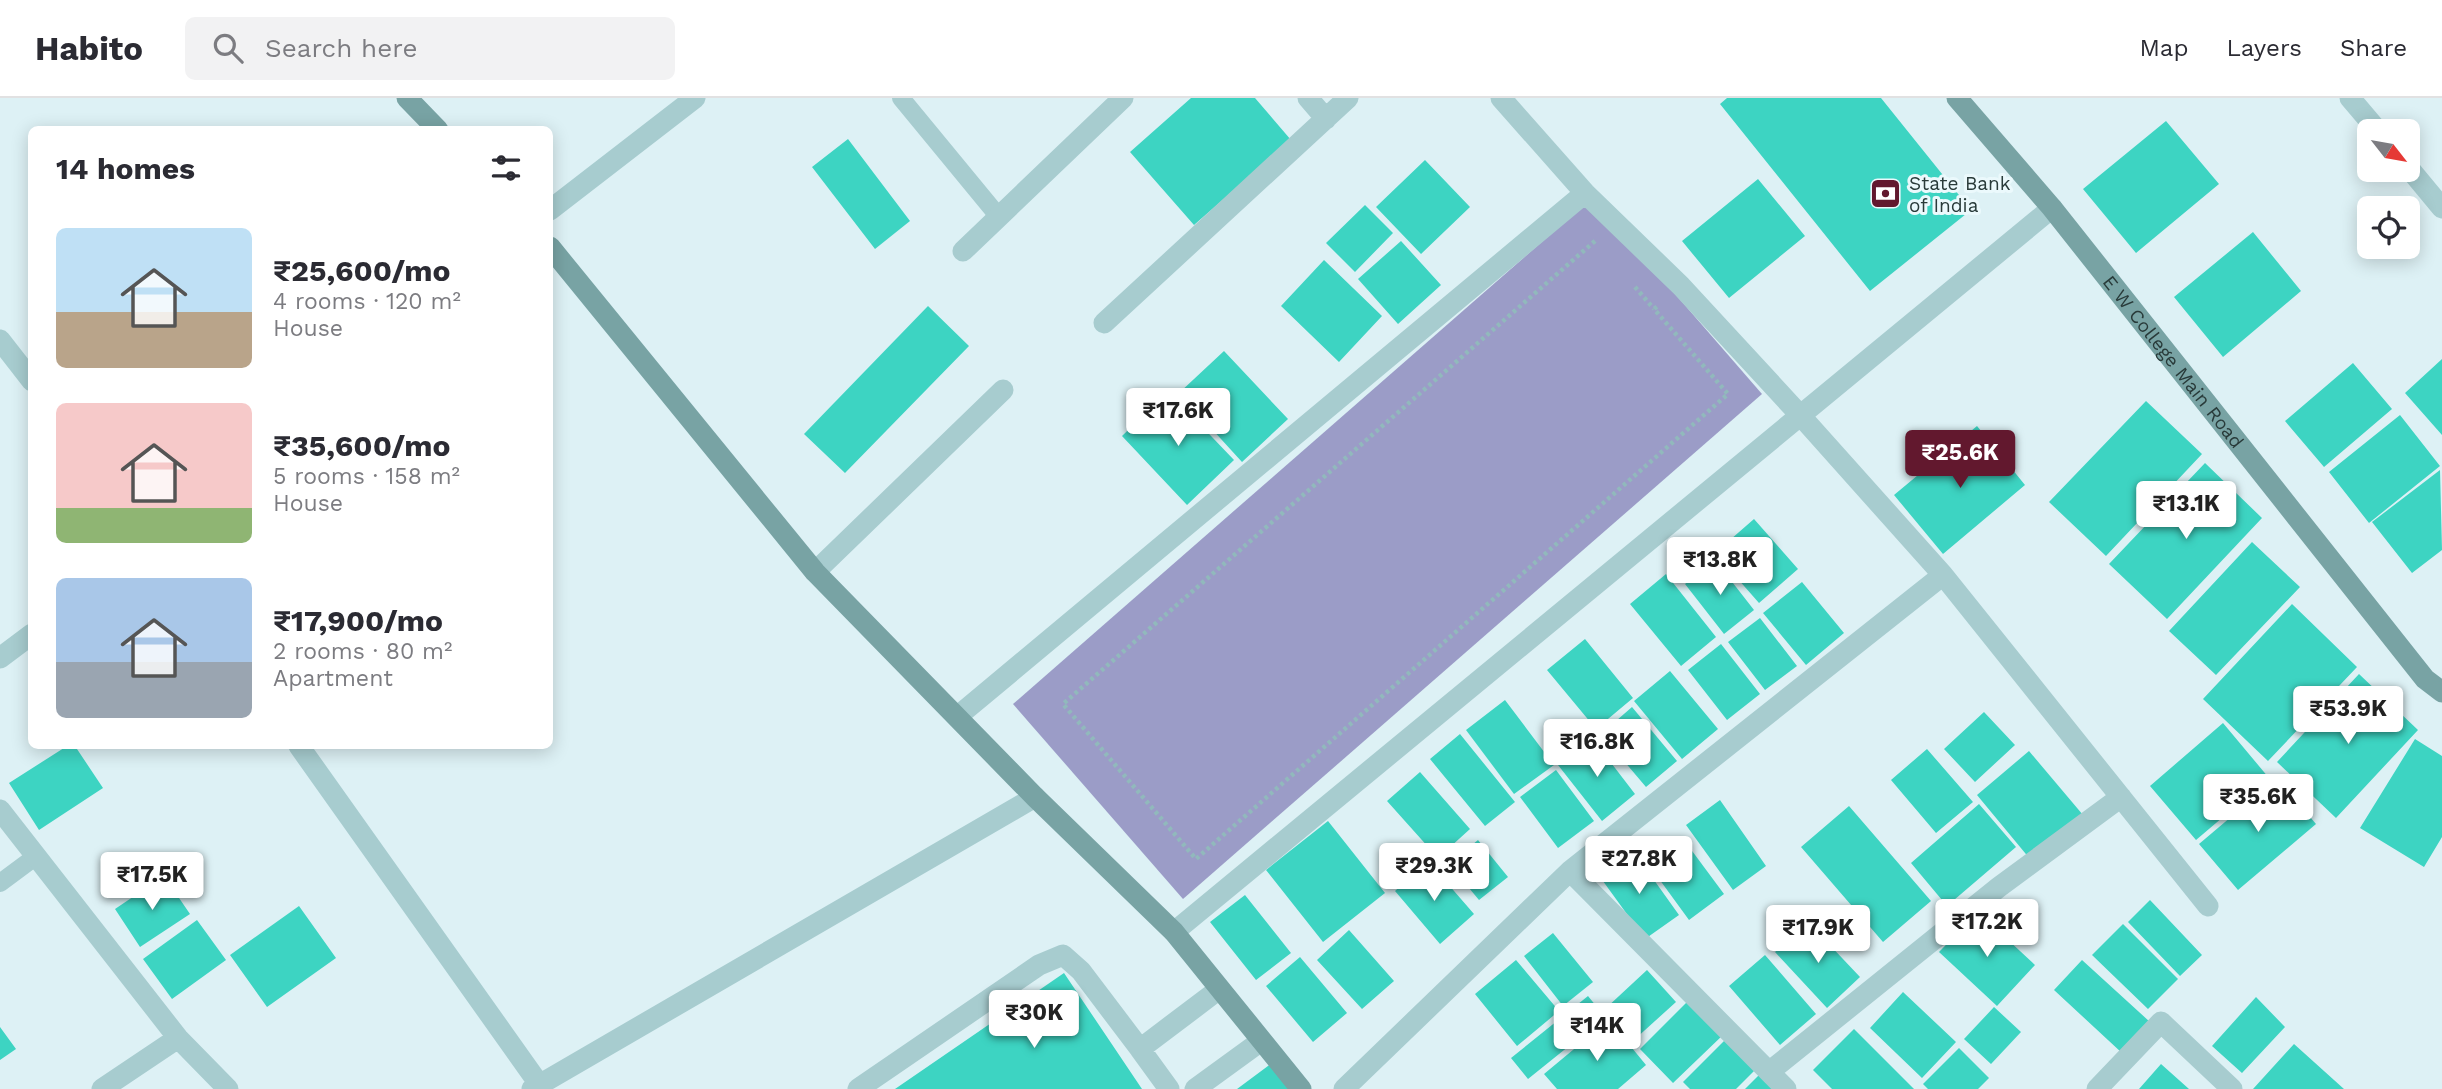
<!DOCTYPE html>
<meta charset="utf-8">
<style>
:root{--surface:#fff;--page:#f2f2f3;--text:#2b2b33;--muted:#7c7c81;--line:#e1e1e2;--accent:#62182e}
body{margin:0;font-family:"Work Sans",sans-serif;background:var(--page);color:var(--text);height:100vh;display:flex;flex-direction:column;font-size:26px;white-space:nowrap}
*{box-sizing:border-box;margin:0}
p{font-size:23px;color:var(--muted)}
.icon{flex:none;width:38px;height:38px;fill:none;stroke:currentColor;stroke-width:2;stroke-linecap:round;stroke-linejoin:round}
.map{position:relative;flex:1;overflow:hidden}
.sheet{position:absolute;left:28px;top:28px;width:525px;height:623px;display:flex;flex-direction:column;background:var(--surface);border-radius:10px;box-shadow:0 4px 18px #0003}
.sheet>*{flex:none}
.needle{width:46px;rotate:121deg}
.controls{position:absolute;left:2357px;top:21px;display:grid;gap:14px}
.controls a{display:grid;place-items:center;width:63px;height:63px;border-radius:10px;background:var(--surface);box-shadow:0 4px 18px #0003;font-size:35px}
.price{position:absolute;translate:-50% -60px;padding:0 16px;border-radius:7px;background:#fff;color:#222;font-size:23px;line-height:46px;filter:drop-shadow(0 2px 4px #0008)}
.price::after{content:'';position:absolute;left:50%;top:42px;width:21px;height:16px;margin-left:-10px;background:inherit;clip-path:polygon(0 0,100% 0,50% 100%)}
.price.current{background:var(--accent);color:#fff}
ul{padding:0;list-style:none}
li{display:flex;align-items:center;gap:21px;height:175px;padding:0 28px}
li span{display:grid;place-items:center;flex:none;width:196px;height:140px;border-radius:10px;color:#555}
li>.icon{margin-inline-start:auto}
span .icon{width:84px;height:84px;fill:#fffc;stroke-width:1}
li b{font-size:30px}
h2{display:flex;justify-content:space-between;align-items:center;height:84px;padding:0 28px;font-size:30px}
header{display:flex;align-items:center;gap:42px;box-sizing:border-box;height:98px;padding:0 35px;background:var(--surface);border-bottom:2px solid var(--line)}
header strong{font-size:33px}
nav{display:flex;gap:38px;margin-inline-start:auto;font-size:24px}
.search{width:490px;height:63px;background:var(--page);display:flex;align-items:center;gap:18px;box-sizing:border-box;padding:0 24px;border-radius:10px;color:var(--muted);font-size:26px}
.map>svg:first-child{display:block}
.green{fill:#9b9cc7}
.building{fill:#3dd4c2}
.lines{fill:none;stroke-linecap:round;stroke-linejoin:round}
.path{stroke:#91b9bc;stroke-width:4.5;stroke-dasharray:3.5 3.5;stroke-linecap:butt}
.lane{stroke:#a7cccf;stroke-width:18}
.street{stroke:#a7cccf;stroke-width:21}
.secondary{stroke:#78a3a4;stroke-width:21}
.labels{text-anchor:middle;stroke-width:6;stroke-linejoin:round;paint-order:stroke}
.poi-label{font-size:19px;fill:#293b3a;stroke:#ebf9fc;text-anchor:start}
.street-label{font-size:19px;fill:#293b3a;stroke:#ebf9fc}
</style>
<header>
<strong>Habito</strong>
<div class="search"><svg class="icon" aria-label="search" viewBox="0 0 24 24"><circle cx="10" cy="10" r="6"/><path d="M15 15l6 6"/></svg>Search here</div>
<nav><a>Map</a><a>Layers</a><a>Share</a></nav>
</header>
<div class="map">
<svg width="2442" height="991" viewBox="0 0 2442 991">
<rect width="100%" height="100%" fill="#ddf1f5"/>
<path class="green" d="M1592,100L1762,296L1183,801L1013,606Z"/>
<path class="building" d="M1191,0H1255L1291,42L1194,127L1130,54Z
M1727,0H1881L1971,112L1870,193L1720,6Z
M2166,23L2219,86L2136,155L2083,91Z
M848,41L910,123L875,151L812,69Z
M1425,62L1470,109L1421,156L1376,109Z
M1758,81L1805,138L1729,200L1682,143Z
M1365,107L1393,135L1355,174L1326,145Z
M2253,134L2301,193L2223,259L2174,199Z
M1401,143L1441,187L1398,226L1358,181Z
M1324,162L1382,218L1339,264L1281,208Z
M928,208L969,248L845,375L804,336Z
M1224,253L1288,321L1242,364L1179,295Z
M2442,261V337L2405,295Z
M2353,265L2392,311L2324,369L2285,323Z
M1168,293L1234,362L1187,407L1122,338Z
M2146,303L2202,356L2106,458L2049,404Z
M2400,317L2440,368L2369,425L2329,374Z
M1977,328L2025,387L1943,456L1894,397Z
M2205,365L2262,420L2167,521L2109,466Z
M2440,372L2442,452L2412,475L2372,424Z
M1754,421L1798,471L1759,505L1715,455Z
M2252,444L2300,489L2216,577L2169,533Z
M1715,462L1754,512L1724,536L1685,486Z
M1666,476L1716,539L1681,568L1630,506Z
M1802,484L1844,535L1806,567L1763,515Z
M2292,506L2357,569L2268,663L2203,601Z
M1760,520L1797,568L1765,592L1728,544Z
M1585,541L1633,600L1596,631L1547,572Z
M1721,546L1760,596L1727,622L1688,572Z
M1670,573L1718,631L1682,661L1634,603Z
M2359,576L2418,632L2336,720L2277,664Z
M1505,602L1554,667L1514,696L1466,632Z
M1632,609L1677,663L1646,689L1601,636Z
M1984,614L2015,647L1975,684L1944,651Z
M2223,625L2269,680L2196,742L2150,688Z
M1460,636L1515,704L1485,728L1430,661Z
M1592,640L1635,696L1602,723L1558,667Z
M2415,641L2442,658V739L2424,769L2360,730Z
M67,648H75L103,690L39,732L9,685Z
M1927,651L1973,704L1936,735L1891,682Z
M2029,653L2083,717L2030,761L1977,697Z
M1556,672L1594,723L1558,750L1520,699Z
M1420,674L1470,731L1438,760L1387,703Z
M2277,680L2316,726L2238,792L2199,746Z
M1720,702L1766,768L1733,792L1686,727Z
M1979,706L2016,749L1947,808L1911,765Z
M1849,708L1931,803L1883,844L1801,749Z
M1328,723L1385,795L1323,844L1266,772Z
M1681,738L1724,796L1689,822L1646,763Z
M1478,742L1508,779L1479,802L1449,766Z
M1634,754L1679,817L1645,841L1600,779Z
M1428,763L1474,816L1440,846L1395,793Z
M164,778L190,816L140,849L115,811Z
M1245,797L1291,855L1256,882L1210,824Z
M2150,802L2202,857L2180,878L2128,824Z
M299,808L336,860L267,909L230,857Z
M1978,814L2035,867L1997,908L1939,854Z
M197,822L226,862L172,901L143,861Z
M1808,824L1860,879L1827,910L1775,854Z
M2123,826L2178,881L2148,911L2092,857Z
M1349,832L1394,883L1362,911L1317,862Z
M1553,835L1593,884L1563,908L1524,858Z
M1765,857L1816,916L1780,947L1729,888Z
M1300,859L1347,915L1313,944L1266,888Z
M1516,862L1559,913L1517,948L1475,896Z
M2082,862L2150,924L2122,955L2054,892Z
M1647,872L1676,904L1634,942L1605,911Z
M1064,875L1142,991H895Z
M1903,894L1956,944L1922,980L1870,930Z
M1588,898L1605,919L1528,981L1511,960Z
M2256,899L2285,929L2242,975L2212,948Z
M1690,901L1724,936L1673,985L1640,951Z
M1994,909L2021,934L1991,966L1964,941Z
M1609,922L1646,967L1618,991H1557L1544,976Z
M0,929L16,951L0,962Z
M1854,931L1914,991H1832L1813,972Z
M1726,941L1756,971L1736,991H1690L1683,984Z
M2294,946L2344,991H2253Z
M1959,950L1989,980L1978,991H1928L1923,986Z
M1272,965L1291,991H1237Z
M2161,966L2189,991H2139Z
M1763,973L1780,991H1745Z"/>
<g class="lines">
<path class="path" d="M1595,143L1063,606L1196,761L1728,296L1654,211L1659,207
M1635,189L1654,211"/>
<path class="lane" d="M901,0L999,119
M0,785L35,759"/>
<path class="street" d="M1308,0L1326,21
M1501,0L1585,95L1681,188L1800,317L1943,477L2208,808
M2350,0L2378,33
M2408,69L2442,110
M550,112L695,0
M963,153L1123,0
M1104,225L1348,0
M0,242L32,283
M815,474L1003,292
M0,560L32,536
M958,618L1585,95
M299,648L539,986
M0,712L178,940L228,991
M1570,773L1786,991
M1174,834L2052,110
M1140,951L1169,991
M1769,974L1999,789L2121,699
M102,991L178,940
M532,991L1035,699
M858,991L1039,867L1063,857L1081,873L1140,951L1218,892
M1195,991L1261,943
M1344,991L1570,773L1943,477
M2097,991L2161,924L2232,991"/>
<g class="secondary">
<path d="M407,0L438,32"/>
<path id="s1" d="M1957,0L2052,110L2425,581L2442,594"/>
<path d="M550,149L815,474L1035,699L1174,834L1301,991"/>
</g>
</g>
<defs>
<symbol id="bank-square" viewBox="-11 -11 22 22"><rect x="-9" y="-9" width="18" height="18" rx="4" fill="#62182e" stroke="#ebf9fc"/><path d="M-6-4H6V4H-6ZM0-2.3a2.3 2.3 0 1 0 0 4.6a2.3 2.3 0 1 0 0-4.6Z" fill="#fff"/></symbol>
</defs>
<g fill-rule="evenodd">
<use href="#bank-square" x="1868" y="78" width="35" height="35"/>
</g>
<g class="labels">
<g class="poi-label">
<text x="1909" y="92">State Bank<tspan x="1909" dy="22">of India</tspan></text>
</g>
<g class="street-label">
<text dy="7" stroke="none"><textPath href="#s1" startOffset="341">E W College Main Road</textPath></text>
</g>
</g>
</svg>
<div class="controls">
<a><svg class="needle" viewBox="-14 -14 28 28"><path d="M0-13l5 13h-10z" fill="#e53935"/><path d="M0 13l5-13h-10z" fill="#7c7c81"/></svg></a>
<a><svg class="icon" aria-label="locate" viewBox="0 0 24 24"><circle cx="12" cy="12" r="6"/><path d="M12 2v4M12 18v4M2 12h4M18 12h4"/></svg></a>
</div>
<b class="price" style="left:1178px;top:350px">₹17.6K</b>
<b class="price current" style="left:1960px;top:392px">₹25.6K</b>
<b class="price" style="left:2186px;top:443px">₹13.1K</b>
<b class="price" style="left:1720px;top:499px">₹13.8K</b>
<b class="price" style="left:2348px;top:648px">₹53.9K</b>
<b class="price" style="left:1597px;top:681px">₹16.8K</b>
<b class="price" style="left:2258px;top:736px">₹35.6K</b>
<b class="price" style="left:1639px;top:798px">₹27.8K</b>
<b class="price" style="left:1434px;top:805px">₹29.3K</b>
<b class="price" style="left:152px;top:814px">₹17.5K</b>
<b class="price" style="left:1987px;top:861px">₹17.2K</b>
<b class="price" style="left:1818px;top:867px">₹17.9K</b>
<b class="price" style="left:1034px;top:952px">₹30K</b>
<b class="price" style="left:1597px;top:965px">₹14K</b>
<section class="sheet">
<h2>14 homes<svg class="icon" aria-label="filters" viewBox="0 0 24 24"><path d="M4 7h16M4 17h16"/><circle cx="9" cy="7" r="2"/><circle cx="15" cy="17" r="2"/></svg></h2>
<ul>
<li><span style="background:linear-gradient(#bfe0f5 60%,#b9a48a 0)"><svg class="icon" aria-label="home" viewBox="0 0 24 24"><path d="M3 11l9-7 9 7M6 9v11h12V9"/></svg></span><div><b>₹25,600/mo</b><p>4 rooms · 120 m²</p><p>House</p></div></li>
<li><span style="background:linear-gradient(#f6c9c9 75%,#8fb573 0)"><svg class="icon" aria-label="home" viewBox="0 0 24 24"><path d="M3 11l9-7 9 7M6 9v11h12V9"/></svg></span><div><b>₹35,600/mo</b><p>5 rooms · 158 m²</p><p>House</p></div></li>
<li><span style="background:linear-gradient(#a9c7e8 60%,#9aa5b1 0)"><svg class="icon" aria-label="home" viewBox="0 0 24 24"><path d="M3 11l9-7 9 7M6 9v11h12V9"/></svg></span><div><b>₹17,900/mo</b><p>2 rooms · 80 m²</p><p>Apartment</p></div></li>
</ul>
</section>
</div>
